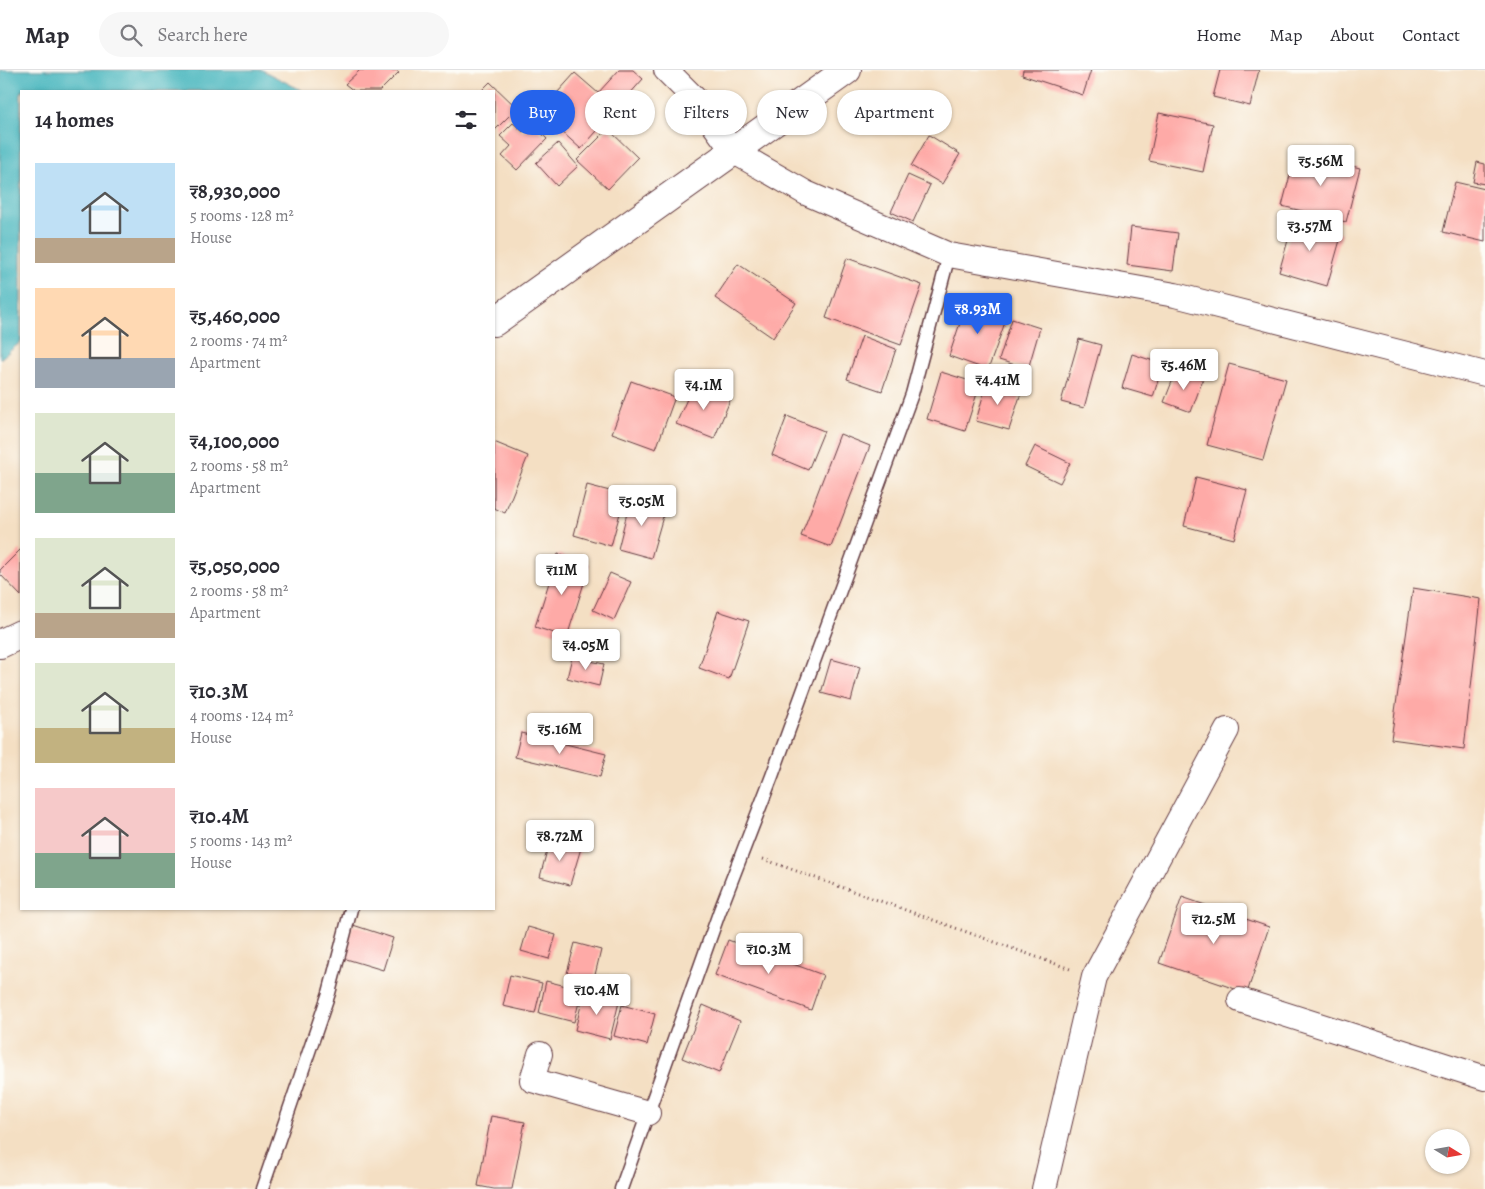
<!DOCTYPE html>
<meta charset="utf-8">
<style>
:root{--surface:#fff;--page:#f7f7f7;--text:#2b2b33;--muted:#7c7c81;--line:#e1e1e2;--accent:#2563eb}
body{margin:0;font-family:Alegreya,serif;background:var(--page);color:var(--text);height:100vh;display:flex;flex-direction:column;font-size:19px;white-space:nowrap}
*{box-sizing:border-box;margin:0}
p{font-size:16px;color:var(--muted)}
.icon{flex:none;width:28px;height:28px;fill:none;stroke:currentColor;stroke-width:2;stroke-linecap:round;stroke-linejoin:round}
.map{position:relative;flex:1;overflow:hidden}
.details{position:absolute;left:20px;top:20px;width:475px;height:820px;display:flex;flex-direction:column;background:var(--surface);border-radius:0px;box-shadow:0 1px 4px #0004}
.details>*{flex:none}
.banner{position:absolute;left:510px;top:20px;width:475px;height:45px;display:flex;gap:10px}
.needle{width:32px;rotate:101deg}
.controls{position:absolute;left:1425px;top:1059px;display:grid;gap:10px}
.controls a{display:grid;place-items:center;width:45px;height:45px;border-radius:50%;background:var(--surface);box-shadow:0 1px 4px #0004;font-size:25px}
.price{position:absolute;translate:-50% -42px;padding:0 11px;border-radius:5px;background:#fff;color:#222;font-size:16px;line-height:32px;filter:drop-shadow(0 1px 2px #0008)}
.price::after{content:'';position:absolute;left:50%;top:30px;width:15px;height:11px;margin-left:-8px;background:inherit;clip-path:polygon(0 0,100% 0,50% 100%)}
.price.active{background:var(--accent);color:#fff}
ul{padding:0;list-style:none}
li{display:flex;align-items:center;gap:15px;height:125px;padding:0 15px}
li span{display:grid;place-items:center;flex:none;width:140px;height:100px;border-radius:0px;color:#555}
li>.icon{margin-inline-start:auto}
span .icon{width:60px;height:60px;fill:#fffc;stroke-width:1}
li b{font-size:21px}
h2{display:flex;justify-content:space-between;align-items:center;height:60px;padding:0 15px;font-size:21px}
.pill{padding:0 18px;border-radius:22px;background:var(--surface);box-shadow:0 1px 4px #0004;font-size:18px;line-height:45px}
.pill.active{background:var(--accent);color:#fff}
header{display:flex;align-items:center;gap:30px;box-sizing:border-box;height:70px;padding:0 25px;background:var(--surface);border-bottom:1px solid var(--line)}
header strong{font-size:24px}
nav{display:flex;gap:28px;margin-inline-start:auto;font-size:18px}
.search{width:350px;height:45px;background:var(--page);display:flex;align-items:center;gap:12px;box-sizing:border-box;padding:0 18px;border-radius:28px;color:var(--muted);font-size:19px}
.map>svg:first-child{display:block}
.water{fill:#46b6be;stroke:#486a74}
.building{fill:#feaaa7}
.lines{fill:none;stroke-linecap:round;stroke-linejoin:round}
.service-casing{stroke:#643c42;stroke-width:15}
.minor-casing{stroke:#643c42;stroke-width:26}
.secondary-casing{stroke:#643c42;stroke-width:30}
.path{stroke:#643c42;stroke-width:3;stroke-dasharray:1 4;stroke-linecap:butt}
.service{stroke:#fff;stroke-width:12}
.minor{stroke:#fff;stroke-width:24}
.secondary{stroke:#fff;stroke-width:28}
</style>
<header>
<strong>Map</strong>
<div class="search"><svg class="icon" aria-label="search" viewBox="0 0 24 24"><circle cx="10" cy="10" r="6"/><path d="M15 15l6 6"/></svg>Search here</div>
<nav><a>Home</a><a>Map</a><a>About</a><a>Contact</a></nav>
</header>
<div class="map">
<svg width="1485" height="1119" viewBox="0 0 1485 1119">
<rect width="100%" height="100%" fill="#fdfcf7"/>
<filter id="ink" filterUnits="userSpaceOnUse"><feTurbulence type="fractalNoise" baseFrequency=".02" numOctaves="2"/><feDisplacementMap in="SourceGraphic" scale="10" xChannelSelector="R" yChannelSelector="G"/><feConvolveMatrix kernelMatrix="1 2 1 2 8 2 1 2 1" color-interpolation-filters="sRGB"/></filter>
<filter id="wash" filterUnits="userSpaceOnUse"><feTurbulence type="fractalNoise" baseFrequency=".0096" numOctaves="4" result="noise"/><feDisplacementMap in="SourceGraphic" scale="20" xChannelSelector="R" yChannelSelector="G"/><feGaussianBlur stdDeviation="1.12" result="paint"/><feColorMatrix in="noise" values="0 0 0 0 0 0 0 0 0 0 0 0 0 0 0 0 0 1.4 0 .05"/><feComposite in="paint" operator="in"/></filter>
<g filter="url(#wash)">
<rect width="100%" height="100%" fill="#f4dfc3"/>
<path class="water" d="M0,0H262L303,21H21V272L0,289Z"/>
<g id="blocks">
<path class="building" d="M360,0H396L399,2L380,21H354L345,14Z
M619,0H633L643,9L581,79L540,42L575,3L598,23Z
M1023,0H1091L1083,25L1022,5Z
M1220,0H1259L1250,36L1213,27Z
M490,12L517,38L494,61V21H481Z
M1159,43L1213,54L1203,102L1149,91Z
M513,53L523,62L532,53L547,69L517,100L502,86L511,76L500,66Z
M608,59L638,88L608,119L577,90Z
M929,65L960,84L942,114L911,96Z
M558,73L578,96L557,116L536,93Z
M1296,82L1360,98L1346,152L1282,136Z
M1477,92L1485,94V114L1473,112Z
M908,105L930,115L913,152L891,142Z
M1455,112L1485,119V172L1443,162Z
M1294,149L1342,163L1327,216L1279,202Z
M1131,157L1178,163L1173,201L1127,195Z
M847,188L922,215L901,275L826,248Z
M738,194L796,233L773,268L715,228Z
M968,229L1008,244L988,300L949,286Z
M1012,249L1040,258L1028,299L999,290Z
M862,266L896,279L882,321L847,309Z
M1079,269L1101,275L1084,338L1061,332Z
M1132,284L1163,294L1153,327L1122,318Z
M1229,294L1286,309L1263,390L1207,375Z
M1177,299L1203,309L1191,342L1164,332Z
M941,302L980,314L965,361L927,349Z
M631,311L675,327L656,379L612,363Z
M987,312L1021,323L1009,360L976,351Z
M694,313L731,328L714,369L676,354Z
M787,346L824,361L808,400L772,385Z
M840,364L870,376L831,477L801,466Z
M494,372L528,386L505,443L494,438Z
M1035,376L1070,393L1060,413L1025,396Z
M1196,407L1247,420L1234,469L1184,456Z
M587,415L625,425L611,476L574,465Z
M631,427L666,436L651,488L618,479Z
M21,479V526L0,504V500Z
M558,484L590,494L567,567L535,557Z
M610,503L631,512L614,550L593,540Z
M1413,518L1481,529L1464,679L1391,669Z
M718,541L749,551L729,609L699,598Z
M572,587L604,594L599,616L567,608Z
M831,589L860,597L851,631L821,623Z
M521,663L606,684L600,707L515,687Z
M550,769L581,778L570,815L540,807Z
M1182,827L1269,857L1247,923L1159,893Z
M353,855L393,868L383,900L343,888Z
M528,857L556,865L549,889L521,881Z
M728,870L823,905L811,940L715,905Z
M575,873L601,880L594,909L567,903Z
M510,905L542,913L535,943L503,936Z
M546,911L582,920L574,952L539,943Z
M584,923L619,932L610,969L575,960Z
M622,935L655,944L647,975L614,966Z
M703,935L740,951L719,1003L682,988Z
M491,1046L525,1052L512,1119H494L478,1116Z"/>
</g>
</g>
<g filter="url(#ink)">
<use href="#blocks" fill-opacity="0" stroke="#643c42" stroke-width="1"/>
<g class="lines">
<defs>
<path id="service" d="M262,1119L329,923L351,839
M621,1119L719,843L772,706L912,324L949,185"/>
<path id="minor" d="M666,0L695,29L733,81L806,123L949,185L1175,225L1485,304
M1240,930L1485,1008
M540,984L532,1010L648,1043
M1044,1119L1094,907L1227,660"/>
<path id="secondary" d="M494,252L847,0
M0,574L21,564"/>
</defs>
<use href="#service" class="service-casing"/>
<use href="#minor" class="minor-casing"/>
<use href="#secondary" class="secondary-casing"/>
<path class="path" d="M763,789L1070,899"/>
<use href="#service" class="service"/>
<use href="#minor" class="minor"/>
<use href="#secondary" class="secondary"/>
</g>
</g>
</svg>
<div class="controls">
<a><svg class="needle" viewBox="-14 -14 28 28"><path d="M0-13l5 13h-10z" fill="#e53935"/><path d="M0 13l5-13h-10z" fill="#7c7c81"/></svg></a>
</div>
<b class="price" style="left:1321px;top:117px">₹5.56M</b>
<b class="price" style="left:1310px;top:182px">₹3.57M</b>
<b class="price active" style="left:978px;top:265px">₹8.93M</b>
<b class="price" style="left:1184px;top:321px">₹5.46M</b>
<b class="price" style="left:998px;top:336px">₹4.41M</b>
<b class="price" style="left:704px;top:341px">₹4.1M</b>
<b class="price" style="left:642px;top:457px">₹5.05M</b>
<b class="price" style="left:562px;top:526px">₹11M</b>
<b class="price" style="left:586px;top:601px">₹4.05M</b>
<b class="price" style="left:560px;top:685px">₹5.16M</b>
<b class="price" style="left:560px;top:792px">₹8.72M</b>
<b class="price" style="left:1214px;top:875px">₹12.5M</b>
<b class="price" style="left:769px;top:905px">₹10.3M</b>
<b class="price" style="left:597px;top:946px">₹10.4M</b>
<div class="banner">
<a class="pill active">Buy</a>
<a class="pill">Rent</a>
<a class="pill">Filters</a>
<a class="pill">New</a>
<a class="pill">Apartment</a>
</div>
<section class="details">
<h2>14 homes<svg class="icon" aria-label="filters" viewBox="0 0 24 24"><path d="M4 7h16M4 17h16"/><circle cx="9" cy="7" r="2"/><circle cx="15" cy="17" r="2"/></svg></h2>
<ul>
<li><span style="background:linear-gradient(#bfe0f5 75%,#b9a48a 0)"><svg class="icon" aria-label="home" viewBox="0 0 24 24"><path d="M3 11l9-7 9 7M6 9v11h12V9"/></svg></span><div><b>₹8,930,000</b><p>5 rooms · 128 m²</p><p>House</p></div></li>
<li><span style="background:linear-gradient(#ffd9b3 70%,#9aa5b1 0)"><svg class="icon" aria-label="home" viewBox="0 0 24 24"><path d="M3 11l9-7 9 7M6 9v11h12V9"/></svg></span><div><b>₹5,460,000</b><p>2 rooms · 74 m²</p><p>Apartment</p></div></li>
<li><span style="background:linear-gradient(#dfe7d0 60%,#7fa58c 0)"><svg class="icon" aria-label="home" viewBox="0 0 24 24"><path d="M3 11l9-7 9 7M6 9v11h12V9"/></svg></span><div><b>₹4,100,000</b><p>2 rooms · 58 m²</p><p>Apartment</p></div></li>
<li><span style="background:linear-gradient(#dfe7d0 75%,#b9a48a 0)"><svg class="icon" aria-label="home" viewBox="0 0 24 24"><path d="M3 11l9-7 9 7M6 9v11h12V9"/></svg></span><div><b>₹5,050,000</b><p>2 rooms · 58 m²</p><p>Apartment</p></div></li>
<li><span style="background:linear-gradient(#dfe7d0 65%,#c2b280 0)"><svg class="icon" aria-label="home" viewBox="0 0 24 24"><path d="M3 11l9-7 9 7M6 9v11h12V9"/></svg></span><div><b>₹10.3M</b><p>4 rooms · 124 m²</p><p>House</p></div></li>
<li><span style="background:linear-gradient(#f6c9c9 65%,#7fa58c 0)"><svg class="icon" aria-label="home" viewBox="0 0 24 24"><path d="M3 11l9-7 9 7M6 9v11h12V9"/></svg></span><div><b>₹10.4M</b><p>5 rooms · 143 m²</p><p>House</p></div></li>
</ul>
</section>
</div>
